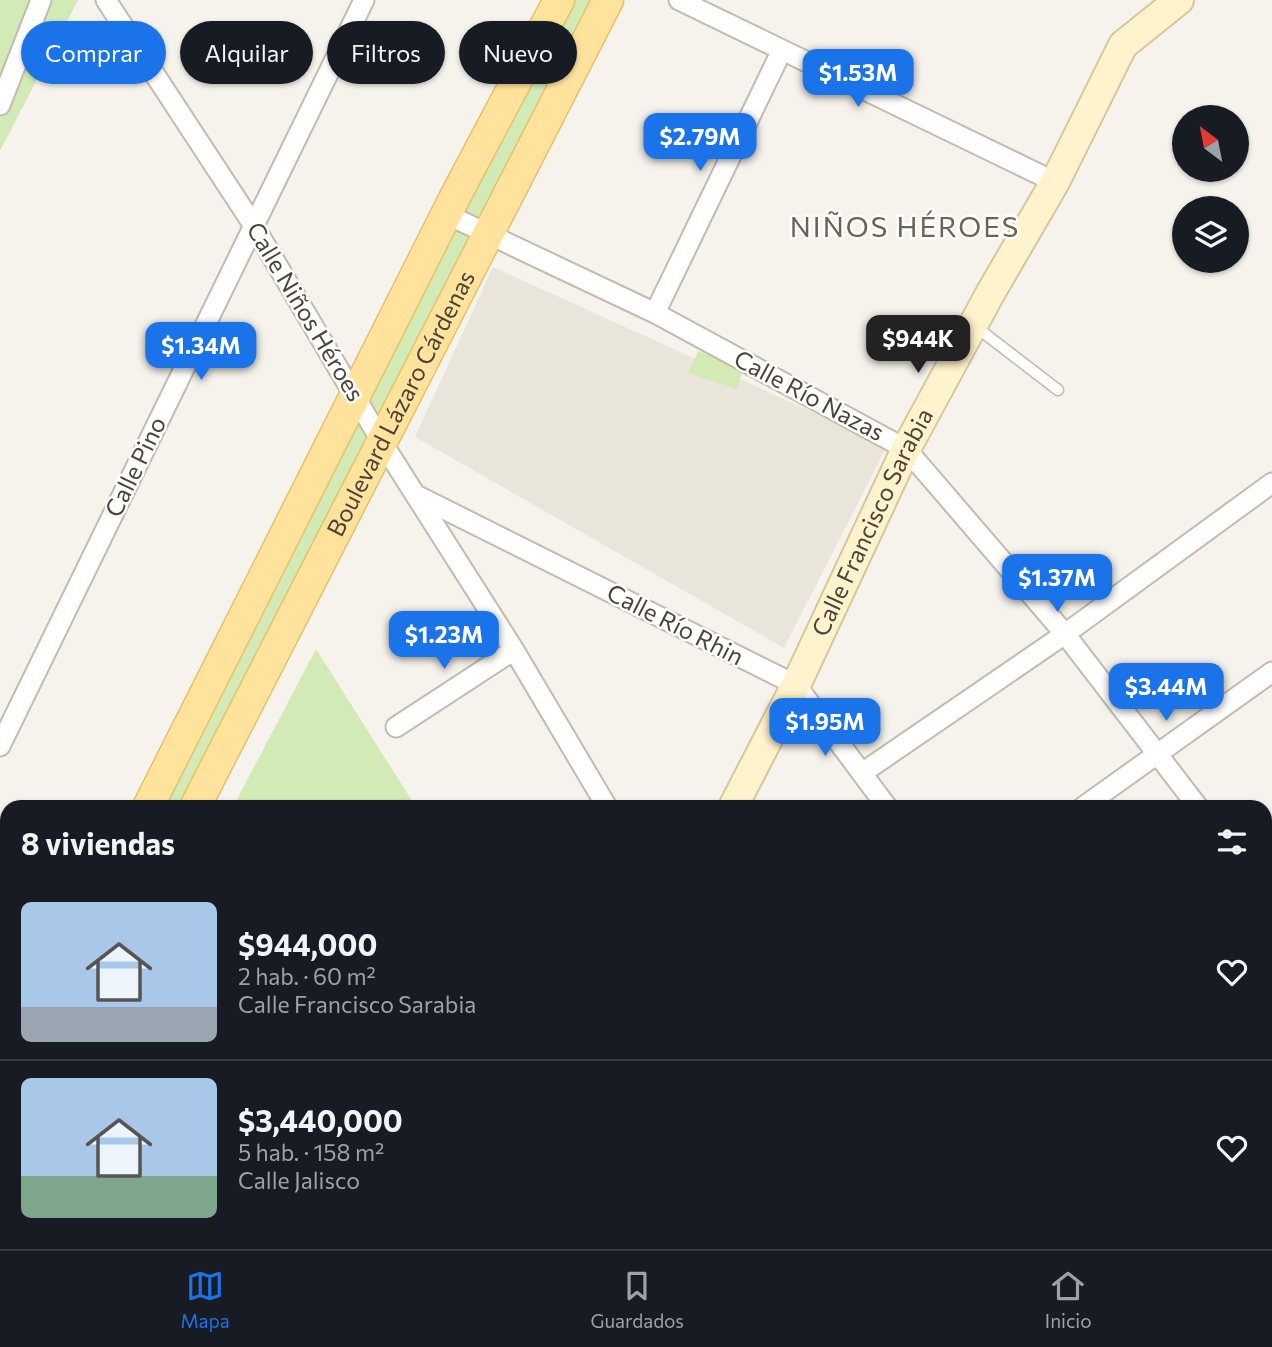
<!DOCTYPE html>
<html lang="es">
<meta charset="utf-8">
<style>
:root{--surface:#171b24;--page:#20242c;--text:#f1f3f6;--muted:#9ea1a6;--line:#363941;--accent:#1a73e8}
body{margin:0;font-family:Commissioner,sans-serif;background:var(--page);color:var(--text);height:100vh;display:flex;flex-direction:column;font-size:26px;white-space:nowrap}
*{box-sizing:border-box;margin:0}
p{font-size:23px;color:var(--muted)}
.icon{flex:none;width:38px;height:38px;fill:none;stroke:currentColor;stroke-width:2;stroke-linecap:round;stroke-linejoin:round}
.map{position:relative;flex:1;overflow:hidden}
.drawer{position:absolute;left:0px;top:800px;width:1272px;height:450px;display:flex;flex-direction:column;background:var(--surface);border-radius:21px 21px 0 0;box-shadow:0 2px 5px #0004}
.drawer>*{flex:none}
.top-card{position:absolute;left:21px;top:21px;width:700px;height:63px;display:flex;gap:14px}
.needle{width:46px;rotate:328deg}
.tools{position:absolute;left:1172px;top:105px;display:grid;gap:14px}
.tools a{display:grid;place-items:center;width:77px;height:77px;border-radius:50%;background:var(--surface);box-shadow:0 2px 5px #0004;font-size:35px}
.price{position:absolute;translate:-50% -60px;padding:0 16px;border-radius:14px;background:var(--accent);color:#fff;font-size:23px;line-height:46px;filter:drop-shadow(0 2px 4px #0008)}
.price::after{content:'';position:absolute;left:50%;top:42px;width:21px;height:16px;margin-left:-10px;background:inherit;clip-path:polygon(0 0,100% 0,50% 100%)}
.price.on{background:#222;color:#fff}
ul{padding:0;list-style:none}
li{display:flex;align-items:center;gap:21px;height:175px;padding:0 21px}
li+li{border-top:2px solid var(--line)}
li span{display:grid;place-items:center;flex:none;width:196px;height:140px;border-radius:10px;color:#555}
li>.icon{margin-inline-start:auto}
span .icon{width:84px;height:84px;fill:#fffc;stroke-width:1}
li b{font-size:30px}
h2{display:flex;justify-content:space-between;align-items:center;height:84px;padding:0 21px;font-size:30px}
.tag{padding:0 24px;border-radius:32px;background:var(--surface);box-shadow:0 2px 5px #0004;font-size:24px;line-height:63px}
.tag.on{background:var(--accent);color:#fff}
.tabs{display:flex;justify-content:space-around;align-items:center;height:98px;border-top:2px solid var(--line);background:var(--surface);font-size:19px;color:var(--muted)}
.tabs a{display:grid;justify-items:center;gap:4px}
.tabs .on{color:var(--accent)}
.map>svg:first-child{display:block}
.residential{fill:#eae5da}
.green{fill:#d2eab5}
.lines{fill:none;stroke-linecap:round;stroke-linejoin:round}
.lane-casing{stroke:#c2bbae;stroke-width:13}
.street-casing{stroke:#c2bbae;stroke-width:23}
.secondary-casing{stroke:#d6c79b;stroke-width:32}
.primary-casing{stroke:#e6c16a;stroke-width:33}
.lane{stroke:#fff;stroke-width:10}
.street{stroke:#fff;stroke-width:19}
.secondary{stroke:#fff3cd;stroke-width:28}
.primary{stroke:#ffe39c;stroke-width:30}
.labels{text-anchor:middle;stroke-width:5;stroke-linejoin:round;paint-order:stroke}
.street-label{font-size:24px;fill:#4b4439;stroke:#fff}
.quarter-label{font-size:28px;letter-spacing:2px;fill:#6e6250;stroke:#fff}
</style>
<div class="map">
<svg width="1272" height="1249" viewBox="0 0 1272 1249">
<rect width="100%" height="100%" fill="#f6f3ec"/>
<path class="residential" d="M493,267L887,446L784,648L415,437Z"/>
<path class="green" d="M0,0H78L0,151Z
M565,0H599L188,807H152Z
M698,351L744,367L737,389L688,373Z
M316,649L416,807H233Z
M7,1109V1161L0,1176V1124Z"/>
<g class="lines">
<defs>
<path id="lane" d="M976,327L1058,390"/>
<path id="street" d="M106,0L254,226L383,444L514,650L607,807
M679,0L1055,182
M0,105L41,0
M448,215L655,313L906,449L1065,634L1198,807
M655,313L782,50
M420,497L796,685L887,807
M396,727L514,650
M0,746L364,0
M862,773L1065,634L1272,483
M1083,807L1272,672
M1265,893L1272,902
M0,907L7,910
M193,1242L201,1249
M319,1242L323,1249
M600,1242L604,1249
M865,1242L869,1249
M1225,1242L1230,1249"/>
<g id="secondary">
<path id="s1" d="M733,807L796,685L906,449L991,292L1055,182L1123,45L1179,0"/>
<path d="M516,1249L520,1242"/>
</g>
<g id="primary">
<path d="M148,807L456,195L559,0"/>
<path id="s2" d="M195,807L608,0"/>
<path d="M0,1105L7,1091"/>
<path d="M0,1202L7,1188"/>
</g>
</defs>
<use href="#lane" class="lane-casing"/>
<use href="#street" class="street-casing"/>
<use href="#secondary" class="secondary-casing"/>
<use href="#primary" class="primary-casing"/>
<use href="#lane" class="lane"/>
<use href="#street" class="street"/>
<use href="#secondary" class="secondary"/>
<use href="#primary" class="primary"/>
</g>
<g class="labels">
<g class="street-label">
<text transform="translate(305 312) rotate(59)" y="8">Calle Niños Héroes</text>
<text transform="translate(809 396) rotate(28)" y="8">Calle Río Nazas</text>
<text dy="8" stroke="none"><textPath href="#s2" startOffset="453">Boulevard Lázaro Cárdenas</textPath></text>
<text transform="translate(136 467) rotate(-64)" y="8">Calle Pino</text>
<text dy="8" stroke="none"><textPath href="#s1" startOffset="317">Calle Francisco Sarabia</textPath></text>
<text transform="translate(675 625) rotate(27)" y="8">Calle Río Rhin</text>
</g>
<g class="quarter-label">
<text x="905" y="237">NIÑOS HÉROES</text>
</g>
</g>
</svg>
<div class="tools">
<a><svg class="needle" viewBox="-14 -14 28 28"><path d="M0-13l5 13h-10z" fill="#e53935"/><path d="M0 13l5-13h-10z" fill="#9ea1a6"/></svg></a>
<a><svg class="icon" aria-label="layers" viewBox="0 0 24 24"><path d="M12 4l9 5-9 5-9-5zM3 14l9 5 9-5"/></svg></a>
</div>
<b class="price" style="left:858px;top:109px">$1.53M</b>
<b class="price" style="left:700px;top:173px">$2.79M</b>
<b class="price on" style="left:918px;top:375px">$944K</b>
<b class="price" style="left:201px;top:382px">$1.34M</b>
<b class="price" style="left:1057px;top:614px">$1.37M</b>
<b class="price" style="left:444px;top:671px">$1.23M</b>
<b class="price" style="left:1166px;top:723px">$3.44M</b>
<b class="price" style="left:825px;top:758px">$1.95M</b>
<div class="top-card">
<a class="tag on">Comprar</a>
<a class="tag">Alquilar</a>
<a class="tag">Filtros</a>
<a class="tag">Nuevo</a>
</div>
<section class="drawer">
<h2>8 viviendas<svg class="icon" aria-label="filters" viewBox="0 0 24 24"><path d="M4 7h16M4 17h16"/><circle cx="9" cy="7" r="2"/><circle cx="15" cy="17" r="2"/></svg></h2>
<ul>
<li><span style="background:linear-gradient(#a9c7e8 75%,#9aa5b1 0)"><svg class="icon" aria-label="home" viewBox="0 0 24 24"><path d="M3 11l9-7 9 7M6 9v11h12V9"/></svg></span><div><b>$944,000</b><p>2 hab. · 60 m²</p><p>Calle Francisco Sarabia</p></div><svg class="icon" aria-label="heart" viewBox="0 0 24 24"><path d="M12 20l-8-8c-3-5 5-10 8-4 3-6 11-1 8 4z"/></svg></li>
<li><span style="background:linear-gradient(#a9c7e8 70%,#7fa58c 0)"><svg class="icon" aria-label="home" viewBox="0 0 24 24"><path d="M3 11l9-7 9 7M6 9v11h12V9"/></svg></span><div><b>$3,440,000</b><p>5 hab. · 158 m²</p><p>Calle Jalisco</p></div><svg class="icon" aria-label="heart" viewBox="0 0 24 24"><path d="M12 20l-8-8c-3-5 5-10 8-4 3-6 11-1 8 4z"/></svg></li>
</ul>
</section>
</div>
<nav class="tabs">
<a class="on"><svg class="icon" aria-label="map" viewBox="0 0 24 24"><path d="M3 6l6-2 6 2 6-2v14l-6 2-6-2-6 2zM9 4v14M15 6v14"/></svg>Mapa</a>
<a><svg class="icon" aria-label="saved" viewBox="0 0 24 24"><path d="M7 4h10v16l-5-4-5 4z"/></svg>Guardados</a>
<a><svg class="icon" aria-label="home" viewBox="0 0 24 24"><path d="M3 11l9-7 9 7M6 9v11h12V9"/></svg>Inicio</a>
</nav>
